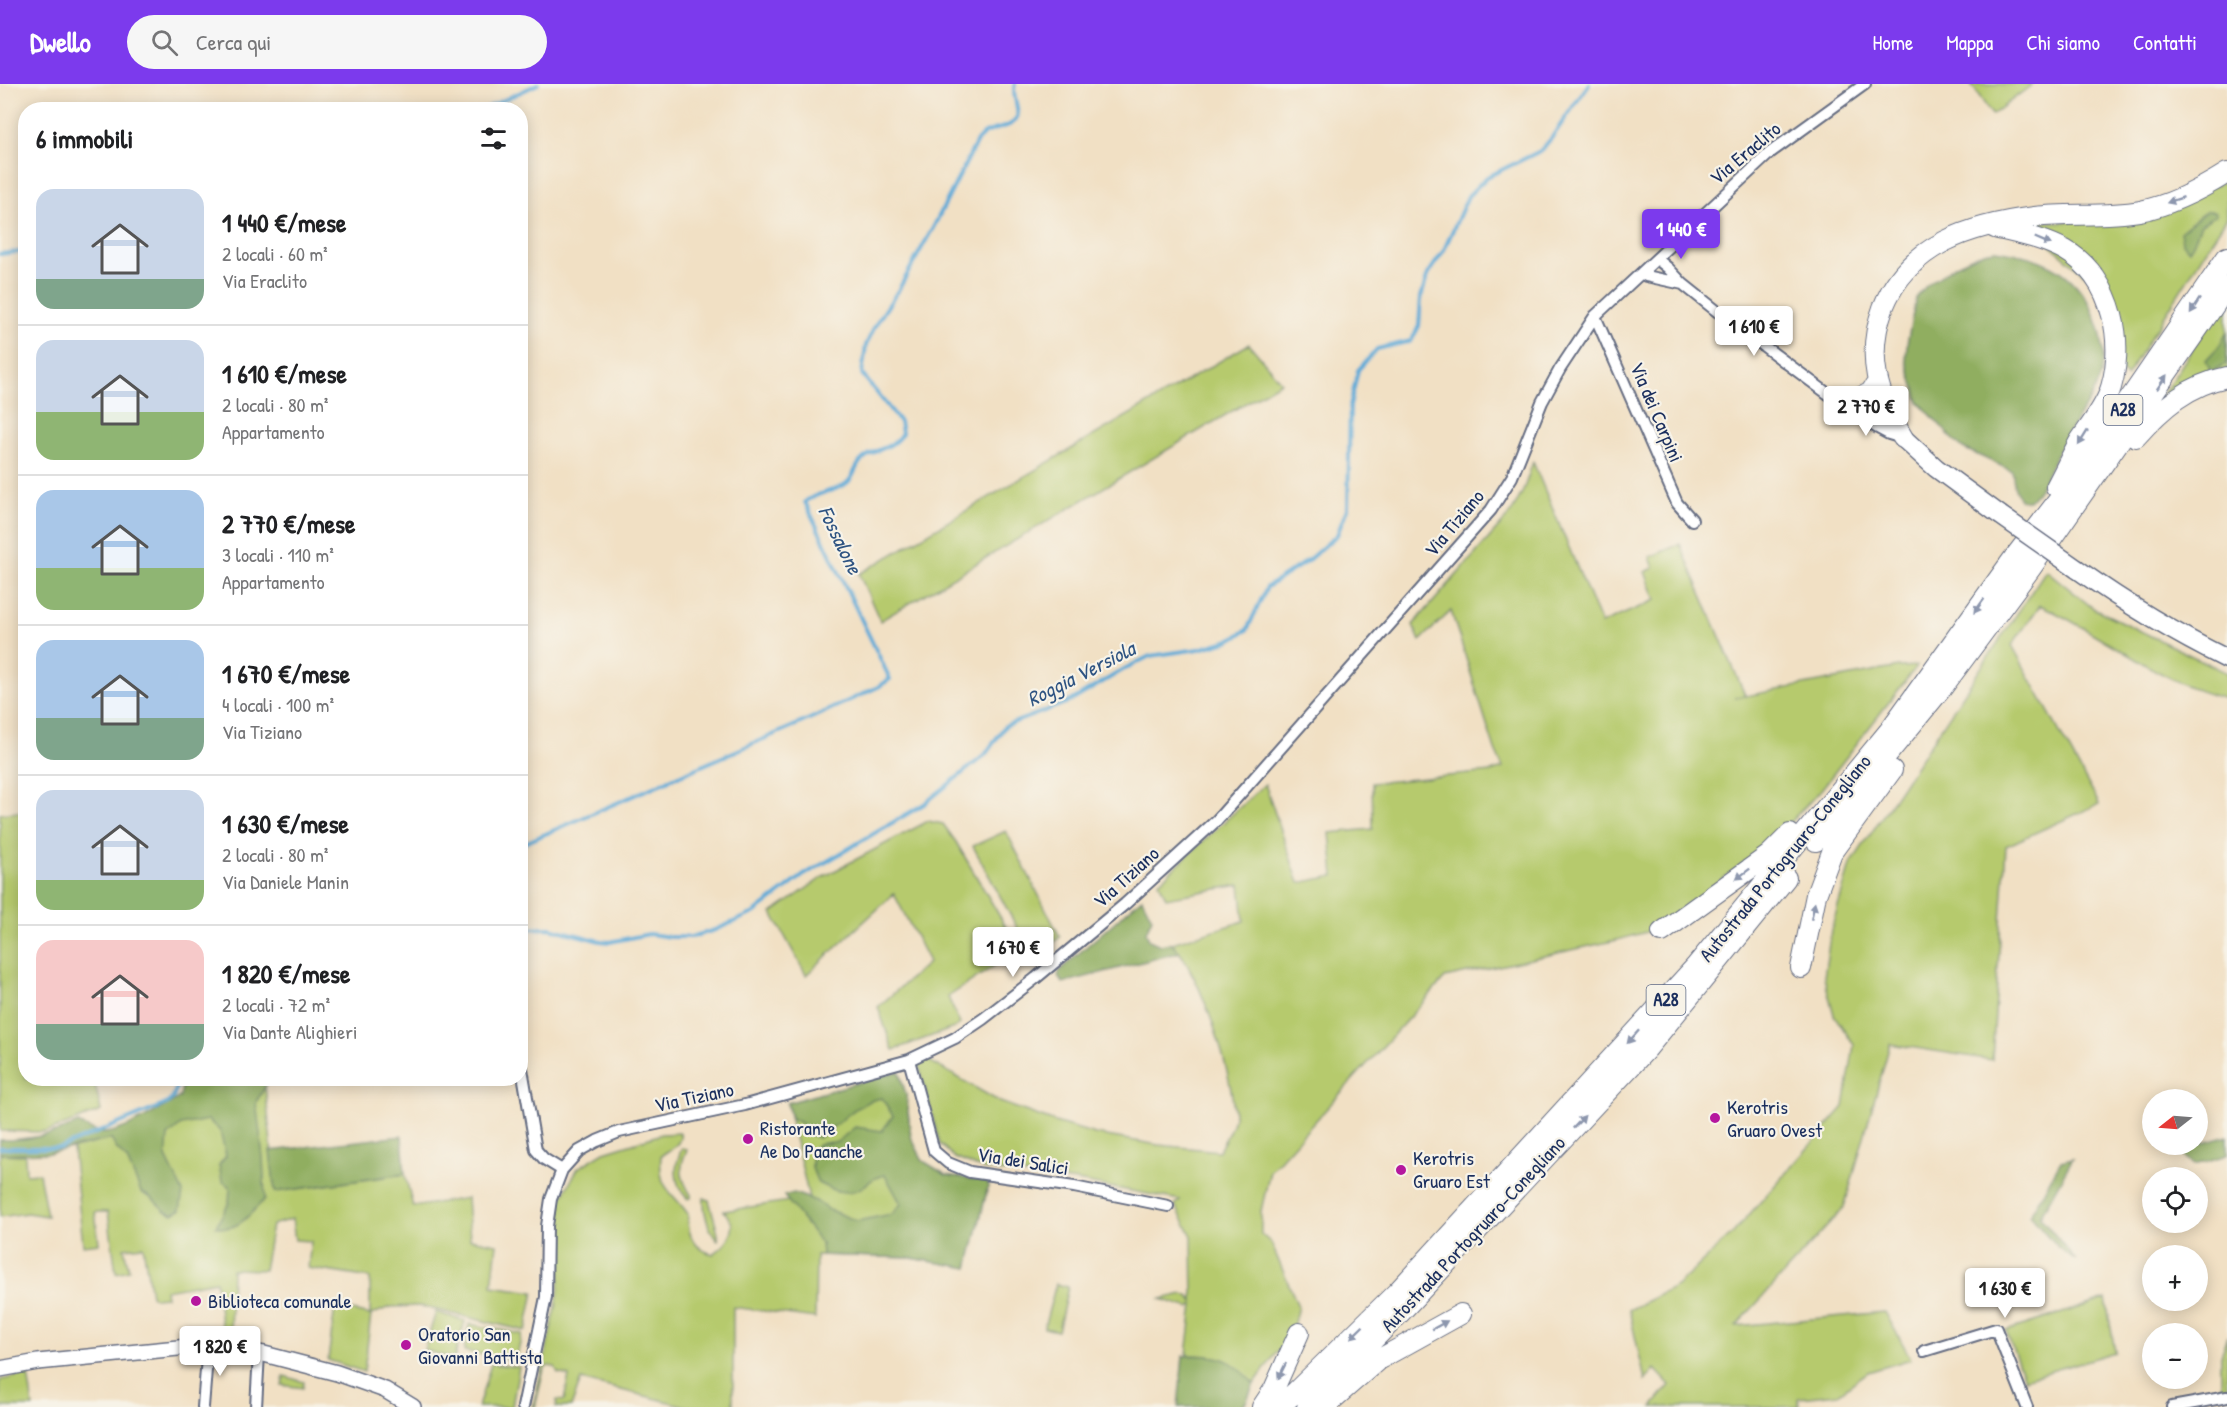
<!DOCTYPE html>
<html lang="it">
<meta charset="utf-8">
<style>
:root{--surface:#fff;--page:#f6f6f6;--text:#202124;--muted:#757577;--line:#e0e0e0;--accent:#7c3aed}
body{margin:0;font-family:"Patrick Hand",sans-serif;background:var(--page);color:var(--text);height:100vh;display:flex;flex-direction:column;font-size:22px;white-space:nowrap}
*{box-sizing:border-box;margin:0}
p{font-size:20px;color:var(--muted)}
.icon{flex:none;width:33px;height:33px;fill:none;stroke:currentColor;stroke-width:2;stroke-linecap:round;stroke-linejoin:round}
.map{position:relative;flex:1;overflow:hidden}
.drawer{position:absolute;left:18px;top:18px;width:510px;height:984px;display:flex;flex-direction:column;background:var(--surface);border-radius:24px;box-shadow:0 3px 15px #0003}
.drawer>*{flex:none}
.needle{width:39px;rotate:253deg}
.tools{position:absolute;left:2142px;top:1005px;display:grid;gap:12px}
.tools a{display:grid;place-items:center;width:66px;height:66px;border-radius:50%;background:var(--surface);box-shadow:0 3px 15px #0003;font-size:30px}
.price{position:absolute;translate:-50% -51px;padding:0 14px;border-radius:6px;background:#fff;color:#222;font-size:20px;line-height:39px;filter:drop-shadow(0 2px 3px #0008)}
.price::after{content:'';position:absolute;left:50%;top:36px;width:18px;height:14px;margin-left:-9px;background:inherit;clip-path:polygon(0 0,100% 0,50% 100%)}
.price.selected{background:var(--accent);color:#fff}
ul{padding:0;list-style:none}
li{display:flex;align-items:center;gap:18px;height:150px;padding:0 18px}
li+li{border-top:2px solid var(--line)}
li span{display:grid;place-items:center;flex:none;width:168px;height:120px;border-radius:18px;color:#555}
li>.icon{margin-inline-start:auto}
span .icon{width:72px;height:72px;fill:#fffc;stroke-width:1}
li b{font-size:26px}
h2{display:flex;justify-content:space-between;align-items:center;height:72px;padding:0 18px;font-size:26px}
header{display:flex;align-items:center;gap:36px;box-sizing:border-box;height:84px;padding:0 30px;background:var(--accent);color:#fff}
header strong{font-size:28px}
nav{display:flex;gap:33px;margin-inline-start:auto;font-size:21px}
.search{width:420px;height:54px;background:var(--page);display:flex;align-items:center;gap:15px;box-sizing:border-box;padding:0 21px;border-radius:33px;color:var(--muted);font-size:22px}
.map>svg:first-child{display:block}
.green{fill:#b6ca6d;stroke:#687c66;stroke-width:1.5}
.forest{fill:#90ae60;stroke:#566e5f;stroke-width:1.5}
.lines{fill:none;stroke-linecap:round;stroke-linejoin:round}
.stream{stroke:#5faad7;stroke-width:4}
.minor-casing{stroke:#666d82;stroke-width:14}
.secondary-casing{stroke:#666d82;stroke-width:18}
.primary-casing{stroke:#666d82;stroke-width:21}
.motorway-casing{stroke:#666d82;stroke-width:22}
.minor{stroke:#fff;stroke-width:10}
.secondary{stroke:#fff;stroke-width:15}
.primary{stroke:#fff;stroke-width:18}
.motorway{stroke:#fff;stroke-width:20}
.primary-bridge-casing{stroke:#666d82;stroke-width:21;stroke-linecap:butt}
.primary-bridge{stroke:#fff;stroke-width:18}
.oneway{fill:#8d97ae}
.poi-dot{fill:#b5179e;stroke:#f7f3e8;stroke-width:2}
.labels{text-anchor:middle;stroke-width:4.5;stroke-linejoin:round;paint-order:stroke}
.shield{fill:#f7f3e8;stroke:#5d6a87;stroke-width:1.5}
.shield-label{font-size:18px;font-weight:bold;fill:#1b2f5e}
.street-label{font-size:20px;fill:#1b2f5e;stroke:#f7f3e8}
.poi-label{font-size:20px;fill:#1b2f5e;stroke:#f7f3e8;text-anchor:start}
.water-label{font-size:21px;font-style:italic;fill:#2f5482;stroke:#f7f3e8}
</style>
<header>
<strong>Dwello</strong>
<div class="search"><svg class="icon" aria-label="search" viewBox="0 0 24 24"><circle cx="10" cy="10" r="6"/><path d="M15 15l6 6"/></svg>Cerca qui</div>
<nav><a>Home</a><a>Mappa</a><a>Chi siamo</a><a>Contatti</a></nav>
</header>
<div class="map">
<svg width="2227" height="1323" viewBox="0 0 2227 1323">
<rect width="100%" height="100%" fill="#f7f3e8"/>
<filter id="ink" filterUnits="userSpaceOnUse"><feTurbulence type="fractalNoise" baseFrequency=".0167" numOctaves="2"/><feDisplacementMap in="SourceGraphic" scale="12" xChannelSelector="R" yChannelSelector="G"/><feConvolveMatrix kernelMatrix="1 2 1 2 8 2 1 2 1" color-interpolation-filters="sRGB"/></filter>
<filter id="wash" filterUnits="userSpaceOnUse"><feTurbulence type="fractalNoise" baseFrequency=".008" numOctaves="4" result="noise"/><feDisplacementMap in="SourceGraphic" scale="24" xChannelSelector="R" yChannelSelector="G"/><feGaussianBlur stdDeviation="1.35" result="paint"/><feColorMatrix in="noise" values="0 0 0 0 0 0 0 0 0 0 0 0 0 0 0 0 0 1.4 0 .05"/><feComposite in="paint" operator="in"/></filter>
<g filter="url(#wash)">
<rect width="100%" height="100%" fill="#f1e0c4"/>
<path class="green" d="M1971,0H2033L1992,31Z
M2227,97V133L2126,293L2120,285L2110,212L2033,146L2034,138L2093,137Z
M2227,212V287L2163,316H2159Z
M1249,260L1281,298L880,537L859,490Z
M1533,378L1601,540L1656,516L1645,488L1654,484L1650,473L1680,460L1745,611L1735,614L1899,583L1917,582L1820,707L1768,761L1660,841L1650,847L1617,856L1445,894L1270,1087L1261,1127V1150L1271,1159L1298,1222L1292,1247L1254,1300C1230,1273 1222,1272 1187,1271L1193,1221L1189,1224L1161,1215L1183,1210L1189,1212L1193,1218L1192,1152L1175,1121L1180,1116L1077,1097L982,1085L955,1074L940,1060L918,979L928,976L1000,1018L1055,1038L1095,1050L1158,1061L1219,1067C1223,1058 1233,1044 1234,1033C1234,992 1200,888 1172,859L1244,837L1240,801L1166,814L1159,798L1265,700L1299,799L1334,792L1330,749L1373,745L1372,699L1491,688L1503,684L1495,666L1451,527L1420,557L1413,541L1511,429L1523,407Z
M2046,486L2093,524L2227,589V615C2160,600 2102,549 2040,521L2012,561L2099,720L2006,762L1992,976L1890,960L1844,1124L1736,1242L1885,1228L1911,1275L1868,1288L1838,1310L1799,1314V1323H1652L1670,1301L1655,1285L1645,1296L1629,1226L1677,1202L1733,1149L1844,1023L1854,961L1834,931L1824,893L1831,846L1850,781Z
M25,727L26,994L94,995L101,1027L46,1048L0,1047V730Z
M928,737L943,740L956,758L1019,865L948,913L960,940L954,944L893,966L878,923L929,878L894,810L806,891L772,829L823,793Z
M1006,747L1060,853L1034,875L973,762Z
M899,987L906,1011L911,1053L923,1077L946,1091L989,1098L968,1184L911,1174L816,1171L815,1234L733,1223V1323H689L581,1296L571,1323H556L557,1316L564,1317L569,1292L558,1289L555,1283L548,1282L544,1285L535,1323H533L556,1224L560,1193L559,1161L561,1115L578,1084L604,1068L662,1050L680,1049C682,1062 670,1064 661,1072C658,1105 670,1105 688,1130C687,1149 693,1165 713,1170C722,1164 734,1153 732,1140C731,1136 726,1130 724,1127L809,1114L787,1019Z
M265,1001L276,1108L405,1090L413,1123L467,1114L470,1155L497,1160L492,1202L534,1208L526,1247L420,1222L390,1223L371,1231L364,1288L328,1276L335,1223L370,1231V1194L308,1184L311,1157L295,1156L292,1135L272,1141L264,1186L232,1185L230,1250L222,1247L216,1197L165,1206L166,1213L155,1214L151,1211L143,1162L124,1164L129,1186L116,1189L108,1128H95L99,1159L83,1161L73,1064L108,1056Z
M682,1064L687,1066C678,1084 681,1095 691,1111V1114L688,1115C672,1100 674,1082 682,1064Z
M0,1070L25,1071L26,1090L39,1089L47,1132L27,1129L0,1133Z
M704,1114L709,1116C711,1126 720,1150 718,1156C708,1147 703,1127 704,1114Z
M1056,1200L1068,1203L1058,1247L1044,1244Z
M2106,1215L2115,1268L2024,1295L2006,1247Z
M436,1228L465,1237L454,1275L424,1266Z
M469,1240L522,1250L516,1277L464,1267Z
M2227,1252V1303L2221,1304V1269Z
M491,1280L519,1283L512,1323H478Z
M28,1290L33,1323H0V1296Z
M284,1292L304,1298L303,1304L282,1301Z"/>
<path class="forest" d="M2206,127H2214L2216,131L2201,140L2193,160L2189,166L2182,158L2180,148Z
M1995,166C2047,173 2081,189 2098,241C2103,255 2105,276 2101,291C2095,311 2074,339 2063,358C2051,378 2046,401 2029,417L2020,416L2015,405L2012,387L1963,364L1951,353L1919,318L1906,276L1907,259L1916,214L1926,202L1956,181L1984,168Z
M2227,247V279L2211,288L2206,276L2219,262Z
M1142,814L1152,834L1146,848L1149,856L1160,861L1172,859L1180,868L1063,899L1058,892L1060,886Z
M899,987L906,1011L911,1053L923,1077L946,1091L989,1098L968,1184L911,1174L822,1171L821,1159L784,1112L794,1109L816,1117L827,1125L857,1137L892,1130L901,1120L885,1091C875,1093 872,1096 864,1102C849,1113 833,1107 818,1099L812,1084V1065L822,1059L837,1058L855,1043L882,1047L893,1032L882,1014C855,1018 841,1040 818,1054L806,1049L802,1040L791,1034L787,1019Z
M183,995H270L256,1018L263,1074L265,1115C251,1128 238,1150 216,1142L229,1119L230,1103L222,1097L219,1081L226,1072L220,1047L208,1036L181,1041L168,1052L166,1073L183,1108L180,1126L173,1130L165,1127L153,1115L141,1108L127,1076L116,1064L111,1055L50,1069L0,1070V1056C26,1056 55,1051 78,1039C86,1043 96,1049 104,1049C122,1050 164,1023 180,1013Z
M402,1052L405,1090L275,1108L270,1067Z
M2227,1052V1071L2195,1081L2177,1067Z
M2073,1074L2040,1133L2076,1176L2057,1163L2030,1131L2061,1077Z
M1183,1272C1219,1270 1230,1273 1254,1300L1246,1318L1242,1323H1178Z"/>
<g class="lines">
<path class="stream" d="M482,26L538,0
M0,170L26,167
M520,761L805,637L878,603L890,595L805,418C814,409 833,408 844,401C855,395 854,382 863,375C876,364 893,365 902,349L900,338L862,290L866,261L876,240L899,205L934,142L977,57C981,53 983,49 988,48C996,44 1014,43 1017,33C1020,23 1011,12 1015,0
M520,845L550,844L600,857L610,858L649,850L671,853H691L715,846L754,829L804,791L924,720L985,671L1005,642L1071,617L1126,584L1150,572L1199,565L1230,556L1247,546L1267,503L1307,477L1337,451L1348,422L1350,322L1358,286L1377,265L1411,257L1419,242L1421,213L1428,190L1444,166L1468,112L1487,93L1540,67L1550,56L1589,0
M0,1064H60L166,1020L173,1014L179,994"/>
</g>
</g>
<g filter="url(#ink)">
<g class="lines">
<defs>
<path id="minor" d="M1657,175L1668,184L1683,200L1718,228L1843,321L1876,343L1889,350L1902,354
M1641,189L1646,192L1683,200
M1595,232L1677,419L1692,436
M520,973L536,1066L544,1075L562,1086
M909,976L934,1067L948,1079L970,1088L1074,1103L1168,1122
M1924,1267L1996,1245L2027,1323
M203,1323L208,1261
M256,1323L259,1269
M523,1323L546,1213L547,1142L551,1115L562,1086L579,1067L597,1057L619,1048L745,1021L909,976L955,954L983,935L1036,894L1125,820L1217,736L1491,426L1512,393L1542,318L1560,285L1595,232L1771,68L1865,0
M2172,1323L2227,1313"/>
<path id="secondary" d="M0,1285L38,1278L208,1261L264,1270L337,1289L385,1306L413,1323"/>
<path id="primary" d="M1903,354L1936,384L2000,431
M2077,485C2125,519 2174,549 2227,575"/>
<path id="motorway" d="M1995,144C2019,150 2043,154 2065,166C2114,194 2127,263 2108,312C2101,328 2089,343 2079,358C2071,373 2064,388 2056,403
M1843,321L1870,309L1877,299
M2136,353C2162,324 2188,301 2227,293
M1903,354C1878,312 1865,273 1883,224C1908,160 1971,141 2035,133C2069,129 2105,133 2140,127C2171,121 2200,106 2227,89
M1816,757L1942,604L2031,484L2227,203
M1662,848L1769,771L1790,750
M1801,884L1816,811L1832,768L1892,686
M1262,1323L1274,1305L1299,1249
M1280,1323L1399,1206L1695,883L1889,647L2013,475L2074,396L2227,173
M1307,1323L1402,1227L1646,966L1786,794
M1324,1323L1378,1276L1461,1230"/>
</defs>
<use href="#minor" class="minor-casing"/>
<use href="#secondary" class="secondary-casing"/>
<use href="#primary" class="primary-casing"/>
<use href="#motorway" class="motorway-casing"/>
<use href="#minor" class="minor"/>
<use href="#secondary" class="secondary"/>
<use href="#primary" class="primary"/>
<use href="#motorway" class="motorway"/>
<defs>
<path id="primary-bridge" d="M2000,431L2077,485"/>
</defs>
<use href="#primary-bridge" class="primary-bridge-casing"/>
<use href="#primary-bridge" class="primary-bridge"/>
</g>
<defs><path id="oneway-solid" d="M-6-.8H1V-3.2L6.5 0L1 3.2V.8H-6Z" transform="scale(1.5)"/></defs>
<g class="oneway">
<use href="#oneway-solid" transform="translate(2175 116) rotate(161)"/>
<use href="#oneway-solid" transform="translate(2043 157) rotate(23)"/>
<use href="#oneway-solid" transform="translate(2195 222) rotate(123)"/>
<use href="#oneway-solid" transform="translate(2162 298) rotate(-55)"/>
<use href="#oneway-solid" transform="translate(2083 354) rotate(122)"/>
<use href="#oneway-solid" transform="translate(1979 522) rotate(126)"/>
<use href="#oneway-solid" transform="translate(1743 790) rotate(143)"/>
<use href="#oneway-solid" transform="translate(1813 827) rotate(-78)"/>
<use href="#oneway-solid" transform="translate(1633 953) rotate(132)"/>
<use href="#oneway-solid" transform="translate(1579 1038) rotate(-47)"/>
<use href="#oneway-solid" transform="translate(1440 1241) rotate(-29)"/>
<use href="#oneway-solid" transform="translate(1357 1248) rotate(136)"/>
<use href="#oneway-solid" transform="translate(1282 1287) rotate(116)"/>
</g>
</g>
<g class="poi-dot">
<circle cx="1715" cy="1034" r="6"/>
<circle cx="748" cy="1055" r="6"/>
<circle cx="1401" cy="1086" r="6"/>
<circle cx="196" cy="1217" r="6"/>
<circle cx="406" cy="1261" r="6"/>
</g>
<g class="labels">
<g class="shield">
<rect x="2103.5" y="311" width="39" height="30" rx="4.5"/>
<rect x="1646.5" y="901" width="39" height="30" rx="4.5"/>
</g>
<g class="shield-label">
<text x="2123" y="332">A28</text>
<text x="1666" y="922">A28</text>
</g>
<g class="street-label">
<text transform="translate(1745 69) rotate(-40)" y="7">Via Eraclito</text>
<text transform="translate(1657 328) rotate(67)" y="7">Via dei Carpini</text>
<text transform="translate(1454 439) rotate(-50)" y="7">Via Tiziano</text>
<text transform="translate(1785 774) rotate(-51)" y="7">Autostrada Portogruaro-Conegliano</text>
<text transform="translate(1126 793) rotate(-42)" y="7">Via Tiziano</text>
<text transform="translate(694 1013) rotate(-12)" y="7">Via Tiziano</text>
<text transform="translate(1023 1077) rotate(9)" y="7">Via dei Salici</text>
<text transform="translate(1473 1150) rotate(-47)" y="7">Autostrada Portogruaro-Conegliano</text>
</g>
<g class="poi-label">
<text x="1727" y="1030">Kerotris<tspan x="1727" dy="23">Gruaro Ovest</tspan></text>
<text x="760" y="1051">Ristorante<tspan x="760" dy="23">Ae Do Paanche</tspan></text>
<text x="1413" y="1081">Kerotris<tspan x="1413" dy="23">Gruaro Est</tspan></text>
<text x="208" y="1224">Biblioteca comunale</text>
<text x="418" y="1257">Oratorio San<tspan x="418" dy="23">Giovanni Battista</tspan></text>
</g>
<g class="water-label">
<text transform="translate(840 456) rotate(64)" y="7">Fossalone</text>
<text transform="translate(1081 590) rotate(-27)" y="7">Roggia Versiola</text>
</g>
</g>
</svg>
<div class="tools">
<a><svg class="needle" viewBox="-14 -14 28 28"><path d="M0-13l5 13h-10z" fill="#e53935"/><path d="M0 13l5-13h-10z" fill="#757577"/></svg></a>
<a><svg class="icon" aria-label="locate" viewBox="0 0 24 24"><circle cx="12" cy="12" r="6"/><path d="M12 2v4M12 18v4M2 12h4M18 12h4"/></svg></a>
<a>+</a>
<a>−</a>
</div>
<b class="price selected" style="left:1681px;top:176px">1 440 €</b>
<b class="price" style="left:1754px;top:273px">1 610 €</b>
<b class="price" style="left:1866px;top:353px">2 770 €</b>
<b class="price" style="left:1013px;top:894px">1 670 €</b>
<b class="price" style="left:2005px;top:1235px">1 630 €</b>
<b class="price" style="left:220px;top:1293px">1 820 €</b>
<section class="drawer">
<h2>6 immobili<svg class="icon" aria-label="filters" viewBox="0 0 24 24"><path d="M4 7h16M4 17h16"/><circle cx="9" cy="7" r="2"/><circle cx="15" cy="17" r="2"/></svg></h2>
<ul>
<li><span style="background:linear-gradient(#c9d6e8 75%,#7fa58c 0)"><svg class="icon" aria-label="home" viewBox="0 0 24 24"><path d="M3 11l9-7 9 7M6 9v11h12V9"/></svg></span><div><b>1 440 €/mese</b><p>2 locali · 60 m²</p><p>Via Eraclito</p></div></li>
<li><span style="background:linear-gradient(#c9d6e8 60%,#8fb573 0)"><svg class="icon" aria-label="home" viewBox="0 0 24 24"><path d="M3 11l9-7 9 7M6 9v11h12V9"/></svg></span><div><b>1 610 €/mese</b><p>2 locali · 80 m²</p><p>Appartamento</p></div></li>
<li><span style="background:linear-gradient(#a9c7e8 65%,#8fb573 0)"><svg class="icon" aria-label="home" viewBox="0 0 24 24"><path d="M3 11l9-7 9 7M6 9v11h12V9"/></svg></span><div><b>2 770 €/mese</b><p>3 locali · 110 m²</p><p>Appartamento</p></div></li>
<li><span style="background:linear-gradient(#a9c7e8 65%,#7fa58c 0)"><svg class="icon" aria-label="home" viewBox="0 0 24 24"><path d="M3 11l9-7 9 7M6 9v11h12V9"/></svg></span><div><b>1 670 €/mese</b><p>4 locali · 100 m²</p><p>Via Tiziano</p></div></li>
<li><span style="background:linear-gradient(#c9d6e8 75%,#8fb573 0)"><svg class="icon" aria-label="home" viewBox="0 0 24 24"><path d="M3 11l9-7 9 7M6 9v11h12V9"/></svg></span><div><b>1 630 €/mese</b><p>2 locali · 80 m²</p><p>Via Daniele Manin</p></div></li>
<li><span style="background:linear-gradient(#f6c9c9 70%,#7fa58c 0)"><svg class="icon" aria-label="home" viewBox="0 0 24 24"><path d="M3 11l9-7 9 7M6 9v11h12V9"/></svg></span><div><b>1 820 €/mese</b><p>2 locali · 72 m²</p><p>Via Dante Alighieri</p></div></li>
</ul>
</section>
</div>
